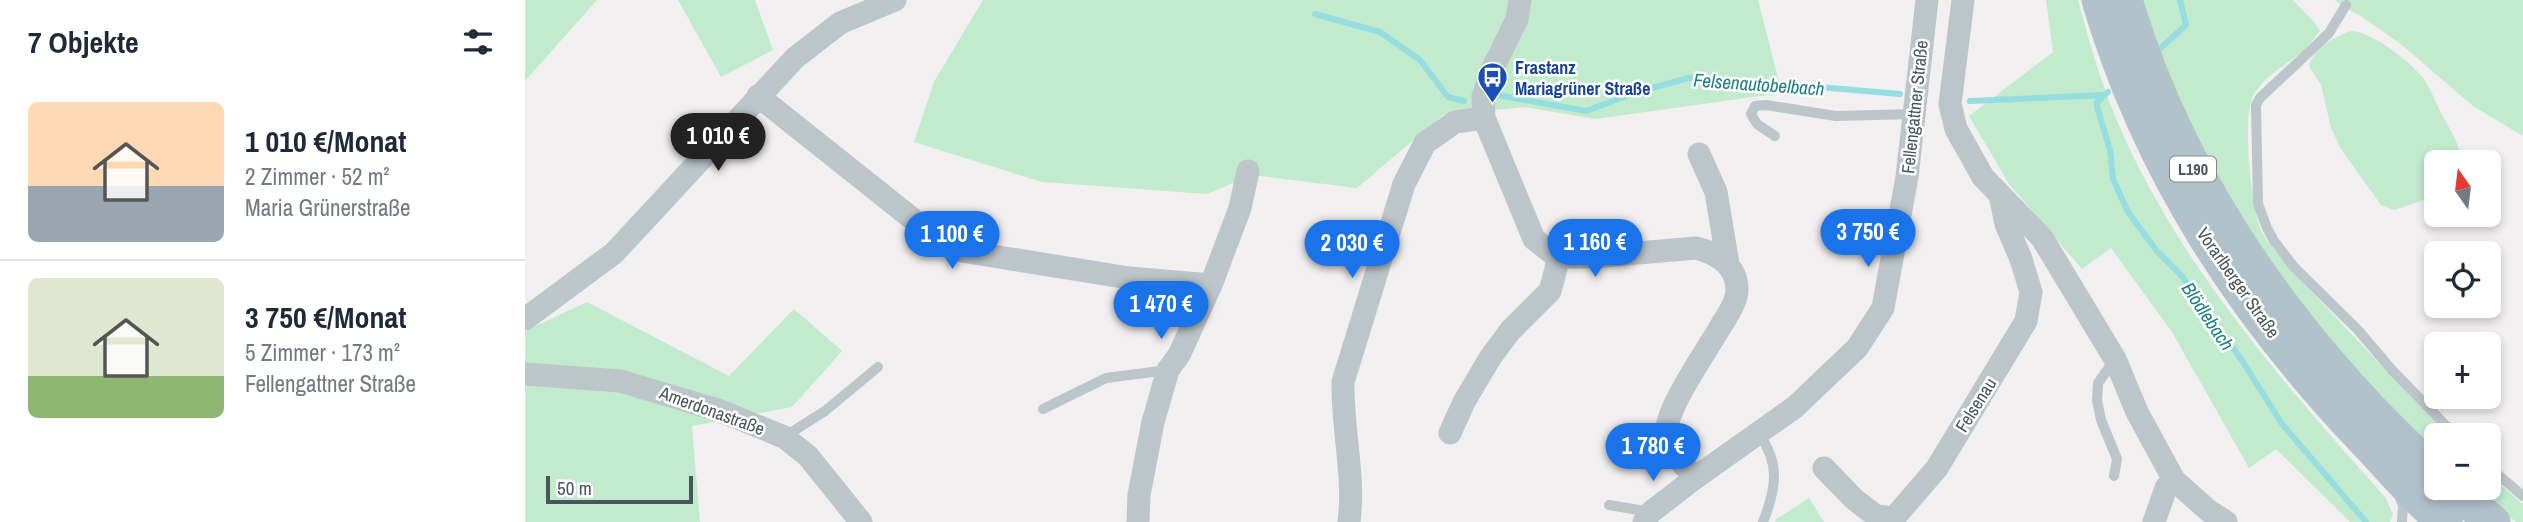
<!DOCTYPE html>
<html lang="de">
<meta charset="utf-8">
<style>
:root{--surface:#fff;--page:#f6f6f7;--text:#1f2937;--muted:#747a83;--line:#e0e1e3;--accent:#1a73e8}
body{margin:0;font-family:"Archivo Narrow",sans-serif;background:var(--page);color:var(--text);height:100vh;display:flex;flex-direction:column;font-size:26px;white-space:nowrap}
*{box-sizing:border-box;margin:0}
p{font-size:23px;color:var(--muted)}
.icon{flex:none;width:38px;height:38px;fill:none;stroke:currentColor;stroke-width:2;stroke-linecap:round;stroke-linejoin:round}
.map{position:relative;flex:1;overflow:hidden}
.panel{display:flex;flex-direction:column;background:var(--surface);width:525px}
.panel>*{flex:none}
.needle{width:46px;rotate:346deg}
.tools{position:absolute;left:1899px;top:150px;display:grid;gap:14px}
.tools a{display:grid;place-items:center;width:77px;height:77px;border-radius:10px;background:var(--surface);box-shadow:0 4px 10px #0003;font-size:35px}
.scale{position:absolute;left:21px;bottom:18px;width:147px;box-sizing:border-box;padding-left:7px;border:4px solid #49555a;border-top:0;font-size:19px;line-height:24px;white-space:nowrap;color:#49555a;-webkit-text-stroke:5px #fff;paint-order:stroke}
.price{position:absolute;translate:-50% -60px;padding:0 16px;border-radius:24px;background:var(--accent);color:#fff;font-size:23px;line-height:46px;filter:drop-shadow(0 2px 4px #0008)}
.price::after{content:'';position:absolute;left:50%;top:42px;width:21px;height:16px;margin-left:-10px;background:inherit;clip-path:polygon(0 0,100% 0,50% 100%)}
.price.current{background:#222;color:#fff}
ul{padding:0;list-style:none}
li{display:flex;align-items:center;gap:21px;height:175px;padding:0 28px}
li+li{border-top:2px solid var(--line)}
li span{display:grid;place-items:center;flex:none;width:196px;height:140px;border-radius:10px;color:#555}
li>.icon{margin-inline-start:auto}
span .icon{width:84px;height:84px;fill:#fffc;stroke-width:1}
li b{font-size:30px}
h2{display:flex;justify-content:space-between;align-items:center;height:84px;padding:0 28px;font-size:30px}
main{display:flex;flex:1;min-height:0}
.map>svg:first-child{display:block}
.green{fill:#c2eacc}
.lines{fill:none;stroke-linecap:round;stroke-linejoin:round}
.stream{stroke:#95dde1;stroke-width:6}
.lane{stroke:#bcc5ca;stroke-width:10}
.street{stroke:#bcc5ca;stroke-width:23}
.primary{stroke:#b2c2ca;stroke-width:35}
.labels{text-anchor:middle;stroke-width:5;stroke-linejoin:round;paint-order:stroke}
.shield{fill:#fff;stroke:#80888c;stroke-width:2}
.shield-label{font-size:16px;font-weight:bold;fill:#49555a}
.transit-label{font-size:18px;font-weight:bold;fill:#164399;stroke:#fff;text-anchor:start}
.street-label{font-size:18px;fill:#49555a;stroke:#fff}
.water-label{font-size:19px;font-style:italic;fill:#1b7f85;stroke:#fff}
</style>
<main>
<section class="panel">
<h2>7 Objekte<svg class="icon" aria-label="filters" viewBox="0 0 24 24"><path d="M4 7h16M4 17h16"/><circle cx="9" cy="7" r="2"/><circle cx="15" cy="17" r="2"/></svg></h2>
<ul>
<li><span style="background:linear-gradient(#ffd9b3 60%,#9aa5b1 0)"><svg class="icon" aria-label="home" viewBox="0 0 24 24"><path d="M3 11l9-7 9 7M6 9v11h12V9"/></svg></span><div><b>1 010 €/Monat</b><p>2 Zimmer · 52 m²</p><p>Maria Grünerstraße</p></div></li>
<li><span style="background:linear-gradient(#dfe7d0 70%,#8fb573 0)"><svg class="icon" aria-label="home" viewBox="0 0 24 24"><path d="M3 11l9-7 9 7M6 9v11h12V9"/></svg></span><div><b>3 750 €/Monat</b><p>5 Zimmer · 173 m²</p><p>Fellengattner Straße</p></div></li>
</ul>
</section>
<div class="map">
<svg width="1998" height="522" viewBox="0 0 1998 522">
<rect width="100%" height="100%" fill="#f1efef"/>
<path class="green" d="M0,0H72L0,81Z
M153,0H230L248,50L196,77Z
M458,0H1233L1257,93L1070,119L1000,107L918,115L832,188L727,175L682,194L517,182L389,142L409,82Z
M1521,0H1553C1567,53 1583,106 1608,156C1671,284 1766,392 1860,497L1868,514L1865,522H1825L1751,449L1724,468L1647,332L1586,248L1557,269L1484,184L1444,116L1528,52Z
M1614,0H1768L1789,22L1795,31C1787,41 1779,51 1769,58C1755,68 1737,80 1729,94C1716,113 1726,211 1737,232C1744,246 1756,258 1766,270L1923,436H1911V453L1779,313L1686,176Z
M1810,0H1998V136L1948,106L1877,45L1836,16L1818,7Z
M1826,31C1847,32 1885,61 1898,78C1907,90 1911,105 1918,117C1926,131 1936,146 1937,163H1911V196L1869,210L1856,205L1816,149L1806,128L1796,85L1784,66C1788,49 1810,36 1826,31Z
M62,302L204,376L269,309L317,351L267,407L167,426L175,522H0V331Z
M1964,475L1998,504V522H1991L1950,488H1964Z
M1284,498L1299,522H1251L1250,520Z"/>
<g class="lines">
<path class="stream" d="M790,14L855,32L895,60L923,97L939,101
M1630,53L1661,25L1655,0
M1583,92L1572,102V107L1585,150L1588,179L1603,212L1631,250L1656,275L1718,362L1757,424L1841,522
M973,95L1061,111L1110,93L1163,78L1247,83L1375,94
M1445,101L1579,95"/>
<path class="lane" d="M1821,5L1804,33L1735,98L1731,105L1733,204L1742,228L1749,241L1769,267L1833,330L1867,370L1931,436
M1250,136L1232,124L1226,114L1230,106L1241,105L1311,116L1389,114
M518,409L581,378L643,370
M1233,433C1256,463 1251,489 1238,522
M259,437L300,411L353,367
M1964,467L1998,496
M1589,476L1592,459L1576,420L1572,400L1573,383L1590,359
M1874,494L1878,506L1877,522
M1084,505L1126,512"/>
<path class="street" d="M995,0L992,19L967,70L958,96L959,118L1009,239L1032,257H1067L1171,248C1191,253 1212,265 1212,290C1212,301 1203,315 1197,324C1183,349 1145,402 1142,428C1140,447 1159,465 1170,478
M1438,0L1425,104L1431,129L1458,177L1517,238L1590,359L1612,412L1649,480L1684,511L1701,522
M233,96L399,228L437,251L604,278L686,285
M1174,154L1191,192L1203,264
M0,319L89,253L270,58L315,23L370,0
M0,374L95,381L193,410L259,437L283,456L336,522
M925,433L939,402L965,358L985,331L1025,291L1031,269L1032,257
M1299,468L1329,499L1351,516L1369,518L1412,468L1501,321L1506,292L1496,259L1481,224L1475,195
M613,522L614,495L628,422L643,370L654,355L686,285L715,208L723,171
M824,522C830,476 817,428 818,382L879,184L900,143L930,122L959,118
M1119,522L1126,512L1170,478L1270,407L1332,348L1358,308L1382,177L1402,0
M1629,522L1641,488L1649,480"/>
<path class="primary" d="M1574,0C1625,172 1718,313 1841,442C1867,469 1891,499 1920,522
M1600,0C1656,187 1768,342 1911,474
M1926,488L1968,522"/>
</g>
<defs>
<symbol id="bus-pin" viewBox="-11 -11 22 30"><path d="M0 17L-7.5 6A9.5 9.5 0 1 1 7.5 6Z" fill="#1a4fb4" stroke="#fff"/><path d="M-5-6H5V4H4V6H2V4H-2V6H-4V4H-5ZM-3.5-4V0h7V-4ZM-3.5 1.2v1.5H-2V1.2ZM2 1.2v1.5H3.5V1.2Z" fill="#fff"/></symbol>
</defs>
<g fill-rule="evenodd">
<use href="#bus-pin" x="950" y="60" width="35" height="47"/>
</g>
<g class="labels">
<rect class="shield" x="1645" y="156.5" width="46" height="25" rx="5"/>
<g class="shield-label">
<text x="1668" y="175">L190</text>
</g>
<g class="transit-label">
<text x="990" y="74">Frastanz<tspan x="990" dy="21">Mariagrüner Straße</tspan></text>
</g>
<g class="street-label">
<text transform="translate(1390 107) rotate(-84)" y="6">Fellengattner Straße</text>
<text transform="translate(1713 283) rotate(55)" y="6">Vorarlberger Straße</text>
<text transform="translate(1451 405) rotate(-58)" y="6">Felsenau</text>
<text transform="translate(187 411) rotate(20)" y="6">Amerdonastraße</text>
</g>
<g class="water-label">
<text transform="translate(1234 84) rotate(4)" y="7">Felsenautobelbach</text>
<text transform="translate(1683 316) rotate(56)" y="7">Blödlebach</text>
</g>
</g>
</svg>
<div class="tools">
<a><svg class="needle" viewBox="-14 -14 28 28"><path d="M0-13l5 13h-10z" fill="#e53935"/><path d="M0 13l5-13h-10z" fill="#747a83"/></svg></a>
<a><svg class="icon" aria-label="locate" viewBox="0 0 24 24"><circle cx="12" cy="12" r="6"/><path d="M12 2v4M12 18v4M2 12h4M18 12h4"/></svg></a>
<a>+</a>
<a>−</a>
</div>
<div class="scale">50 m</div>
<b class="price current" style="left:193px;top:173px">1 010 €</b>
<b class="price" style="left:1343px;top:269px">3 750 €</b>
<b class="price" style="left:427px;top:271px">1 100 €</b>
<b class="price" style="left:1070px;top:279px">1 160 €</b>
<b class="price" style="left:827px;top:280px">2 030 €</b>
<b class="price" style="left:636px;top:341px">1 470 €</b>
<b class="price" style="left:1128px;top:483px">1 780 €</b>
</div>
</main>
